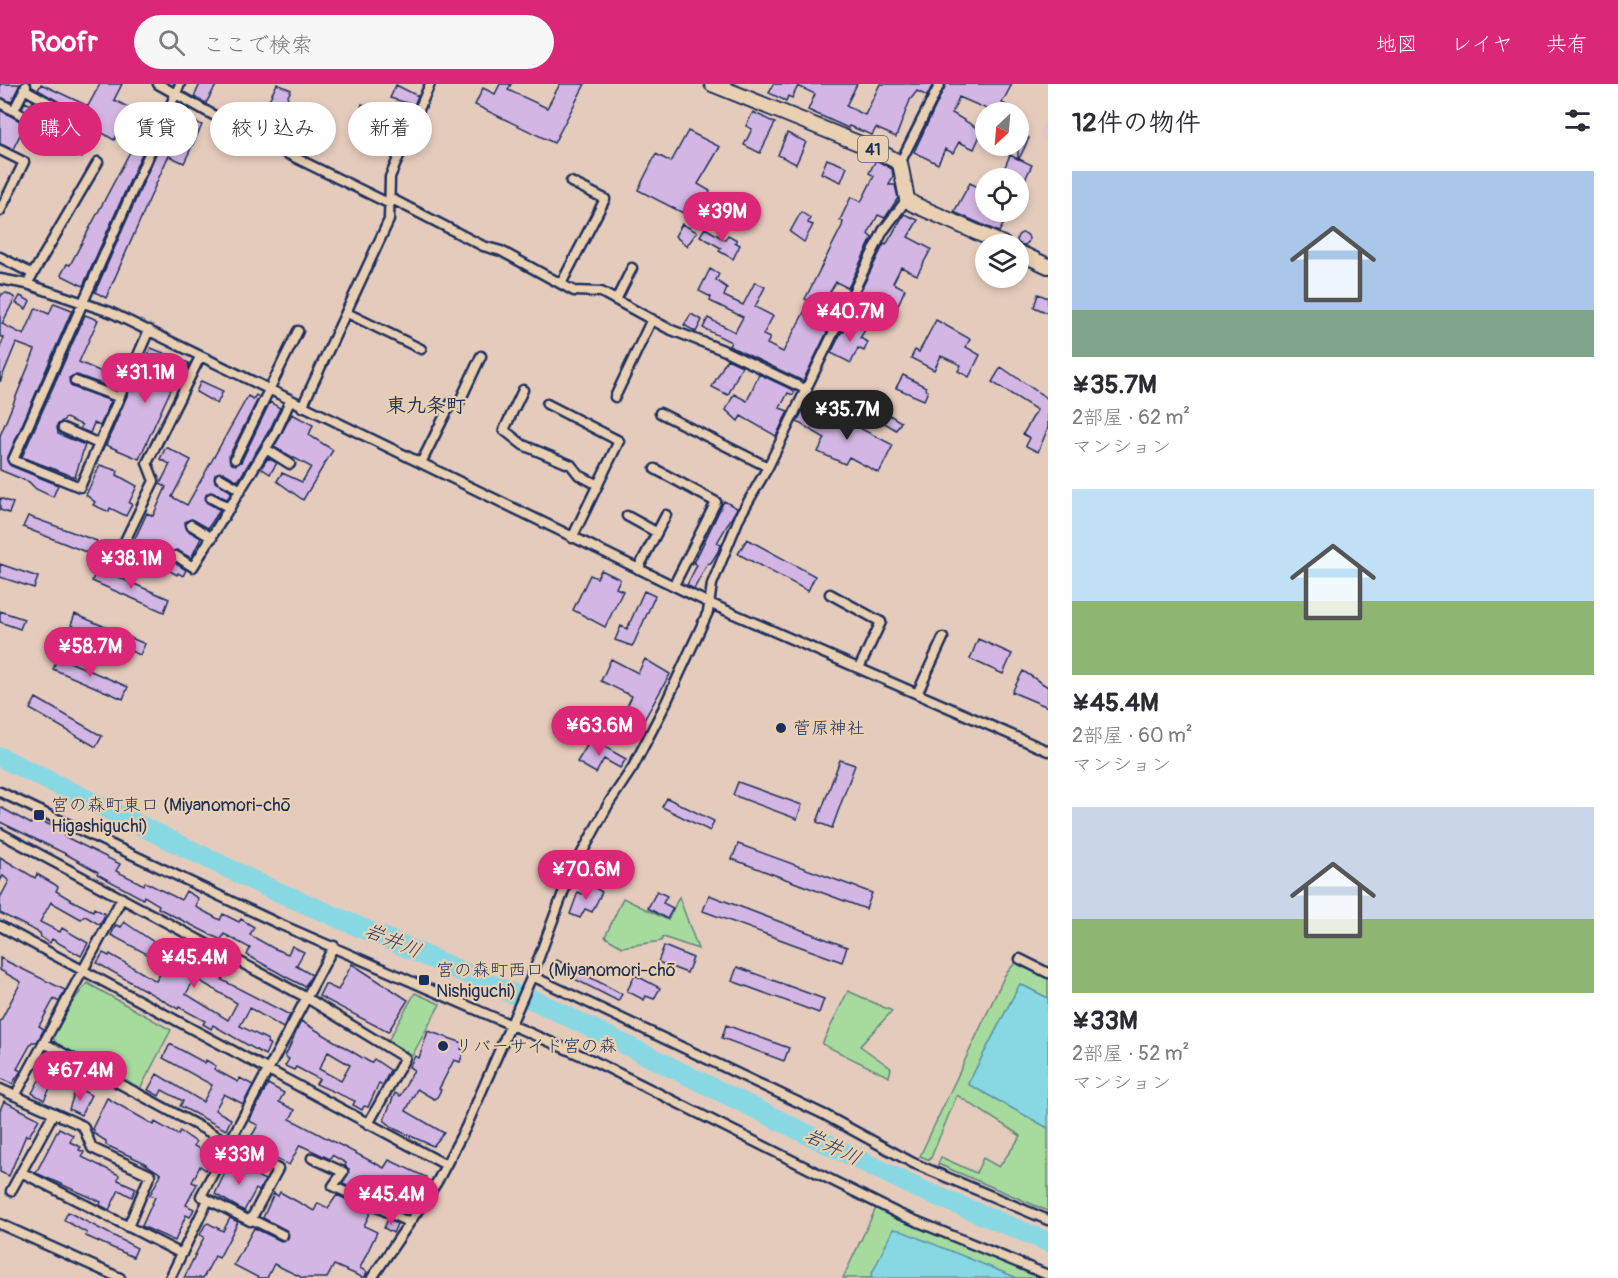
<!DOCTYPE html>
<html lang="ja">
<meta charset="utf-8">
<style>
:root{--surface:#fff;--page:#f7f7f7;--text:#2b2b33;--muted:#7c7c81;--accent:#db2777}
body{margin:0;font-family:Pangolin,"Klee One",sans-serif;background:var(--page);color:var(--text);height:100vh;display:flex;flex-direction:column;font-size:22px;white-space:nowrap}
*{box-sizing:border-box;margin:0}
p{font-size:20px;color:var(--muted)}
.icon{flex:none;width:33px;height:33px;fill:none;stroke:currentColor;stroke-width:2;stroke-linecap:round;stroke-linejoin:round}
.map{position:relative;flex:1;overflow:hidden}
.side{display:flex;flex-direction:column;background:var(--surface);width:570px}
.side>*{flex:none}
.hud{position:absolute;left:18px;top:18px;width:570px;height:54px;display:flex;gap:12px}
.needle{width:39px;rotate:206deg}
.buttons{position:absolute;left:975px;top:18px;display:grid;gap:12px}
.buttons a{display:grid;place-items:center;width:54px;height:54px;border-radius:50%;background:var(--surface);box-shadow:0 3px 9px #0003;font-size:30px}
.price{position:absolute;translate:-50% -51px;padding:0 14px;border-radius:21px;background:var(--accent);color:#fff;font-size:20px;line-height:39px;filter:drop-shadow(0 2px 3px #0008)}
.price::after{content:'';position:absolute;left:50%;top:36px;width:18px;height:14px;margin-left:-9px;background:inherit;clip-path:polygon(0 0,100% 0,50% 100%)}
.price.current{background:#222;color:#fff}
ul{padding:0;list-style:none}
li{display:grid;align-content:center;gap:12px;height:318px;padding:0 24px}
li span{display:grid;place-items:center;height:186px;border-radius:0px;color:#555}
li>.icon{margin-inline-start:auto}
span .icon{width:108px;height:108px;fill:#fffc;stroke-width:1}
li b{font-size:26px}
h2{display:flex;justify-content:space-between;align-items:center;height:72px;padding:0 24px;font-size:26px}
.pill{padding:0 21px;border-radius:27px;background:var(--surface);box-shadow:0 3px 9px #0003;font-size:21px;line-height:54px}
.pill.current{background:var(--accent);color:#fff}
header{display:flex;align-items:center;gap:36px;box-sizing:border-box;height:84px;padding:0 30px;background:var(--accent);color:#fff}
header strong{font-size:28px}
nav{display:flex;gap:33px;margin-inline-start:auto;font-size:21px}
.search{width:420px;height:54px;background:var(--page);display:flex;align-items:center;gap:15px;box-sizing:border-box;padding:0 21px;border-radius:33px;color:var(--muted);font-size:22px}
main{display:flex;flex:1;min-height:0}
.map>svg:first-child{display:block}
.built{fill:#e0c5c8}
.green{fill:#a7db9d;stroke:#61857e;stroke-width:1.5}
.water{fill:#88d8e4;stroke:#5c94ae;stroke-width:1.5}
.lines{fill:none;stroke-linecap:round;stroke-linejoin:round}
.river{stroke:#88d8e4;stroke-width:20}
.building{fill:#d3b6e3;stroke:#1b2f5e;stroke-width:1.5;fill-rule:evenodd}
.minor-casing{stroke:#1b2f5e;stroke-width:13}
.primary-casing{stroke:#1b2f5e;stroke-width:18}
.minor{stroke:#ead0b2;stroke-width:8}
.primary{stroke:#ead0b2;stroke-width:14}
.poi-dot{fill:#1b2f5e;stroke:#ead0b2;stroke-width:2}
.labels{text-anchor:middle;stroke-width:4.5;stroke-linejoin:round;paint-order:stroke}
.shield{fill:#ead0b2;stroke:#595f77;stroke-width:1.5}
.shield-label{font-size:16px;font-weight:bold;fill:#1b2f5e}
.poi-label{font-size:18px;fill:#1b2f5e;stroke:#ead0b2;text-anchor:start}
.neighbourhood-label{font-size:20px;font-weight:bold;fill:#1b2f5e;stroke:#ead0b2}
.water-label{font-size:20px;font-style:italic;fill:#26406b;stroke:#ead0b2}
</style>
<header>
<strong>Roofr</strong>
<div class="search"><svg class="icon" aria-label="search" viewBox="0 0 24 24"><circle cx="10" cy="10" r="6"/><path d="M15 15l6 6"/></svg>ここで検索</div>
<nav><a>地図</a><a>レイヤ</a><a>共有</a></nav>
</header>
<main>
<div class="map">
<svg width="1048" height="1194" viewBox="0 0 1048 1194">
<rect width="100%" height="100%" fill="#e5cbbc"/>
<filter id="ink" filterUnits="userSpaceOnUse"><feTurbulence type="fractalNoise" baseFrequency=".0167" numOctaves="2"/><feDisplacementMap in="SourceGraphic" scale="12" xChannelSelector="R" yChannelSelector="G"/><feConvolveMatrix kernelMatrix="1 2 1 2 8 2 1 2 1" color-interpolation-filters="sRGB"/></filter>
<g filter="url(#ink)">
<path class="built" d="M1048,30V56L1038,51Z"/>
<path class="green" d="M679,813L698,865L663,853L661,857L622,863L605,853L623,814L668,836Z
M1016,878L1048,894V914L1020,900L968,1000L1048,1044V1127L938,1080L941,1073L976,1089L983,1074L999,1083L1021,1052L957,1011L930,1076L920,1072L1005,891Z
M87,899L171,946L140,1005L56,960L53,952L71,920Z
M848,907L892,927L860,962L891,984L889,993L822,960Z
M415,909L440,920L412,972L388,957Z
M877,1122L891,1133L1044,1194H1017L894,1145L870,1194H843Z"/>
<path class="water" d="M1020,900L1048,914V1044L968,1000Z
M893,1145L899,1146L1017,1194H870Z"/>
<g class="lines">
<path class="river" d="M0,673L260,800L516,911L536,917L917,1104L1048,1158"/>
</g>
<path class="building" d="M0,0H20L11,18L0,13Z
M41,0L88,22L100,0H122L114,16L138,28L131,41L125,38L114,56L75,32L68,46L90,58L82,74L61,64L65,56L55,50L66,22L38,6Z
M200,0H217L206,19L194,13Z
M277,0L291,6L280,29L266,22Z
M500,0H511L508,6L547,24L560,0H585L554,59L475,21L483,4L495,10Z
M773,0H857L846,22L865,31L880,0H933L927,12L917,7L910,16L896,53L876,44L872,51L849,42L848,44L808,26L815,10L798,2L792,14L788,12L786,17L769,9Z
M946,0H1012L1002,19L1020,28H994L959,13L952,29L982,47L974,65L959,58L953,69L945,65L938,80L914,68Z
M396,1L418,12L414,21L390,14Z
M33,17L51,28L46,37L22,24L25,18L31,21Z
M362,20L407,37L399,56L358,38Z
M181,22L190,26L186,34L202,41L184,79L169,72L167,75L106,214L95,208L171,36L174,38Z
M0,26L29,42L24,53L20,51L13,65L0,60Z
M152,27L160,30L156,39L148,35Z
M753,28L775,39L760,69L744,61L752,45L746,42Z
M688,47L720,63L698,100L710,107L705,117L709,119L703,132L686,123L683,129L638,106L656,70L671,78Z
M787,49L806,58L796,80L778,71Z
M1018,49L1029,54L1019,75L1032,81L1018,110V94L1001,92L1010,71L1018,75Z
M139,51L148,56L83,202L61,191L67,180L70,181Z
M827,75L847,83L841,98L821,89Z
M876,76L892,85L893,92L889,101H895L898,114L885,134L878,131L868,150L872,154L848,204L836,198L816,231L831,240L803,297L729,262L731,258L703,244L708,234L735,248L743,233L710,217L711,213L699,207L710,185L719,190L716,196L727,204L724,212L743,221L755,198L765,203L755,223L773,232L763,251L770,254L767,260L783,268L810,217L805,215L842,142L843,138L840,136L851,113L861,118L874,92L869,89Z
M970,99L986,107V128H1010L999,148L954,128Z
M801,128L810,134L808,139L813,141L804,158L790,148Z
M904,130L918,136L908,153L931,165L917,191L901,183L893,199L905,205L889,242L881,238L880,240L867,235L871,227L858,221L863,212L859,210L884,160L886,161Z
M682,140L697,148L687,162L675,152Z
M705,144L725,156L728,151L737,156L735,158L740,161L733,175L719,167L721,164L700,152Z
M1017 155a6 6 0 1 1 12 0a6 6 0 1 1-12 0Z
M7,209L15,214L2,240L24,251L36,224L49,230L54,219L72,226L7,376L11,382L58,401L53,413L36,405L29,398L0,386V352L35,266L16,259L0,298V263L4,254L0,252V214L2,210Z
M1038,210L1048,214V229L1034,223Z
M20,212L30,217L26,225L16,219Z
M691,230L702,236L696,248L684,241Z
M85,231L98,236L79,278L106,290L107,286L112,288L113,286L122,290L116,305L77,291L69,294L72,303L111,317L100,342L94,339L90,349L80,345L82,341L66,334L57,341L58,350L85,361L75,393L22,373Z
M936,236L970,255L966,263L980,271L969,293L958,287L961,281L941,272L934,286L911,274L915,266L919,268Z
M850,237L865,246L860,254L868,258L864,267L858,264L851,279L831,269L842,247L844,248Z
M151,264L189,279L182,290L177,292L139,375L106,361L130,305L133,307L138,295L144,298L152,280L145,277Z
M727,275L742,282L728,311L712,303Z
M1001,283L1048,315V344L1038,368L1026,362L1030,354L1023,350L1037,326L992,298Z
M759,290L795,307L793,311L788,309L780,324L788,327L776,352L741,332L738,337L726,326L734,310L747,317Z
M903,291L926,303L925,305L928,307L924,316L896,304Z
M201,297L223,307L217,320L196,308Z
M256,311L259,313L229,372L232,380L241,378L270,318L280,324L270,345L238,397L223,388L215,390V398L232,408L227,415L211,408L206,411V418L220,426L208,444L192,435L185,438L187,446L201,454L191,474L177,466L170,469L172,477L186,486L183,492L178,489L177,491L156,479L158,476L131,463L147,429L153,432L166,403L160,400L170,380L160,375L166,363L191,376L172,413L187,421L248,312L253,315Z
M804,324L844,342L846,337L893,361L879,389L849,373L845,380L818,368L825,354L797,338Z
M883,327L901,338L896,346L878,335Z
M292,330L313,341L309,351L333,366L303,416L277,397L282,389L302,398L311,383L274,363Z
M268,374L277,379L270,390L261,384Z
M100,381L118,387L117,391L137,402L129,419L132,420L126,432L110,424L109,428L93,421L95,418L86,411Z
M0,414L13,419L9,429L0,426Z
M724,417L737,424L717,459L721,461L716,471L710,480L708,479L694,505L687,501L697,481L694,479Z
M28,432L97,457L96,460L105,464L101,474L23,443Z
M747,455L815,492L808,507L738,470Z
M0,480L38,493L34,504L0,493Z
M97,484L169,515L164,528L92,497Z
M601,486L620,495L616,504L623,507L605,543L573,526L590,491L597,494Z
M644,507L655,512L634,559L632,562L615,556L621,542L627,545Z
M0,527L24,535L20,545L0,538Z
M75,530L145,560L140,571L71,541Z
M978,555L1012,570L1003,590L970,575Z
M58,573L128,603L123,615L53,585Z
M611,575L638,589L645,575L670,590L640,643L621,634L632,612L601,597Z
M1023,587L1048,603V623L1012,608Z
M36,614L102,652L96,663L30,625Z
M591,655L626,675L620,684L604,675L596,689L577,678Z
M840,676L855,681L832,744L817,738Z
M738,698L802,721L797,735L733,711Z
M667,714L714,737L710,747L662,723Z
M0,723L31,740L35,734L65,748L64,752L120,780L116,787L144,801L145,798L181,816L186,807L198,814L196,823L220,836L223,830L239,838L241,835L254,843L250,851L273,864L288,870L292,862L304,868L296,882L312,891L307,899L304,902L288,894L247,871L250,864L224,850L221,856L158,824L159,821L144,812L143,815L97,790L98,788L66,770L0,738Z
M738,760L872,809L866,825L732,775Z
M0,773L35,794L37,790L54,800L58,803L56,807L71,816L93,827L94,824L105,830L100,841L85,832L81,835L51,818L40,838L60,848L62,844L88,859L81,872L52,855L50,859L41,853L40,849L0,829V814L9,797L3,792L0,797Z
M587,799L602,808L592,828L585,825L580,834L570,830L578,808L582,810Z
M657,807L667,812L663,819L673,824L667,835L648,824Z
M709,811L847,863L842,878L703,827Z
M124,838L160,862L224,892L222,896L290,931L283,944L250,924L240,942L268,956L267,959L270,960L265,971L213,941L211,945L203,940L205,937L179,923L178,925L97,879L103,869L109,872L110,870L156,897L166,880L111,851L116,841L121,843ZM195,894L237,919L228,936L186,910Z
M664,862L693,874L687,889L658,878Z
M0,874L65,906L59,918L54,915L39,942L44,945L37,958H32L17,985L21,987L12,1000L0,994V938L21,898L0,886Z
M557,876L622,910L618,917L553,884Z
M352,880L408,916L388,948L319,912L325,900L338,906Z
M737,883L824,915L819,929L732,897Z
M635,891L660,904L654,915L646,912L644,916L627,907Z
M301,937L371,979L374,975L390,986L383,1001L379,999L368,1023L364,1022L362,1026L353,1021L355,1017L316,1000L319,995L296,983L294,986L285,982L289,975L285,973ZM328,968L350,981L341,997L319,985Z
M726,941L789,964L784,977L722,954Z
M428,947L463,959L461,965L464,966L460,978L454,976L439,1005L441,1006L437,1013L434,1015L417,1005L406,1027L444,1049L433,1062L395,1045L384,1036L395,1009L400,1012L414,986L409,983L415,972L419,974Z
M170,960L205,979L206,976L216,982L214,985L238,998L240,994L253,1001L243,1020L224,1010L215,1026L231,1035L226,1046L180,1022L183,1017L162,1006L159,1012L148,1006L157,990L203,1018L212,1001L163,974Z
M46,976L60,985L44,1016L32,1009L43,989L38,986Z
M268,1000L284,1009L279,1018L295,1026L290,1035L384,1084L389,1076L426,1093L421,1103H415L406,1119L409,1121L405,1130L343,1100L349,1085L345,1082L346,1079L332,1071L330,1075L300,1061L289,1081L247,1060L258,1041L249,1037Z
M81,1006L91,1011L81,1031L69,1025L75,1007L80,1009Z
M107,1014L154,1041L155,1038L178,1051L180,1047L196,1058L194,1062L213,1072L206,1086L200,1082L192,1098L197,1100L186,1121L194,1125L190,1133L186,1131L175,1157L142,1142L155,1113L150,1111L161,1090L141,1077L106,1061V1057L93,1049L94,1046L92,1045Z
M4,1017L39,1035L29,1052L26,1051L9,1092L0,1088V1026Z
M59,1044L73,1051L70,1058L81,1063L79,1066L84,1068L82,1073L119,1091L118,1096L136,1104L132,1113L119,1106L109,1126L100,1121L101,1118L36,1089Z
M230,1078L265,1096L259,1107L256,1105L244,1127L215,1110Z
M280,1108L314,1127L318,1119L328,1124L337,1111L371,1127L364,1142L377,1148L360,1184L367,1188L364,1194L334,1181L327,1194H303L274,1180L267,1194H259L234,1181L254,1144L281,1157L288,1154L286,1146L263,1134L274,1109L278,1112Z
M68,1128L137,1164L133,1173L86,1152L87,1149L64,1136Z
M230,1134L238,1138L219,1174L215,1172L203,1194H184L204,1153L200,1151L205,1141L208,1139L223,1147Z
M388,1135L397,1140L393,1149L384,1144Z"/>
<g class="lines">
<defs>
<path id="minor" d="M158,0L247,50L390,120
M0,19L49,46L60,25L24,5
M14,26L26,2
M0,66L24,78L0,127
M900,79L940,0
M390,114L483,162L501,167L574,207L601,208L669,245L723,266L807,306
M0,173L33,190
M0,195L27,200L110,228L709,519L1048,667
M27,200L98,78
M561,200L605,115L571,98
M616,216L632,184
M347,229L421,265
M149,246L80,403L13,376L180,0
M75,297L118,313
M523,306L504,346L523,361L571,381L579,391L598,401
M615,313L652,235
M547,320L619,357L572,454
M302,323L389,136L390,93L430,0
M660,329L768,383
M63,344L99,360
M266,365L290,380
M235,375L298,247
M421,379L451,319L458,321L481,272
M655,385L716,418L674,501
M220,394L241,406
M211,414L230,424
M627,432L656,448
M191,441L212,454
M123,461L154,397L147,379L200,273
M176,472L193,483L276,348L290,317
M638,485L666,431
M830,510L881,538L859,584
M917,610L943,554
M0,708L277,839L594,977L899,1130L1048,1191
M0,749L307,914L405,974L368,1040
M0,842L446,1081
M1020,875L1048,889
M532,892L825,1031L913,1079L1048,1136
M44,959L278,1085L250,1137L201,1112C245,1029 290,946 334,862
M0,1005L83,1042L92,1064L150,1091L128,1143
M15,1012L122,814
M312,1074L343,1088L333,1102L408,1138
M21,1088L182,1170
M11,1107L53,1030
M251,1135L283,1151
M0,1140L120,1194
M170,1194L208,1116
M372,1194L437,1098L466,1043L532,892L569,793L609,719L633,683L664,623L708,528L712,500L740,432L768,383L883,147L907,115"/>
<path id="primary" d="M712,0L878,67L900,79L907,115L913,120L1003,160
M1018,168L1048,182"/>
</defs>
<use href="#minor" class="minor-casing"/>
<use href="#primary" class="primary-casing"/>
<use href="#minor" class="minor"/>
<use href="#primary" class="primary"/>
</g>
</g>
<g class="poi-dot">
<circle cx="781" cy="644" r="6"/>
<rect x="33" y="725" width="12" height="12" rx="3"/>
<rect x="418" y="890" width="12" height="12" rx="3"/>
<circle cx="443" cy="962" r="6"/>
</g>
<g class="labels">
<rect class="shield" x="858" y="52" width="30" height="26" rx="4.5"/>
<g class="shield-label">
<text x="873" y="71">41</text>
</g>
<g class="poi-label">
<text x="793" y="650">菅原神社</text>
<text x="51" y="727">宮の森町東口 (Miyanomori-chō<tspan x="51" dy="21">Higashiguchi)</tspan></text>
<text x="436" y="892">宮の森町西口 (Miyanomori-chō<tspan x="436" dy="21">Nishiguchi)</tspan></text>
<text x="455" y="968">リバーサイド宮の森</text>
</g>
<g class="neighbourhood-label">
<text x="426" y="328">東九条町</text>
</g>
<g class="water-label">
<text transform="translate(393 856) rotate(23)" y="7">岩井川</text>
<text transform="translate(833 1062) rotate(26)" y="7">岩井川</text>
</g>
</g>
</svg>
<div class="buttons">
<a><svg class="needle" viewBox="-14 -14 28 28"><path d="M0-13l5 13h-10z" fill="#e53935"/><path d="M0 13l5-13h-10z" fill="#7c7c81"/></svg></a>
<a><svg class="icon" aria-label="locate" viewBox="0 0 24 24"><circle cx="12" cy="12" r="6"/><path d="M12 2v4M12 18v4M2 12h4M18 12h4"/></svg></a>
<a><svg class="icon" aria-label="layers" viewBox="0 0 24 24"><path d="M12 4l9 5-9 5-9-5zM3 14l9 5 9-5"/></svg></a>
</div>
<b class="price" style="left:722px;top:159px">¥39M</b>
<b class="price" style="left:850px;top:259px">¥40.7M</b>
<b class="price" style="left:145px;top:320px">¥31.1M</b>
<b class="price current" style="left:847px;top:357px">¥35.7M</b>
<b class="price" style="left:131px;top:506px">¥38.1M</b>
<b class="price" style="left:90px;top:594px">¥58.7M</b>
<b class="price" style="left:599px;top:673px">¥63.6M</b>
<b class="price" style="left:586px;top:817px">¥70.6M</b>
<b class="price" style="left:194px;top:905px">¥45.4M</b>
<b class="price" style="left:80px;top:1018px">¥67.4M</b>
<b class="price" style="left:239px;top:1102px">¥33M</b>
<b class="price" style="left:391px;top:1142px">¥45.4M</b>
<div class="hud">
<a class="pill current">購入</a>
<a class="pill">賃貸</a>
<a class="pill">絞り込み</a>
<a class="pill">新着</a>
</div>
</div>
<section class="side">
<h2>12件の物件<svg class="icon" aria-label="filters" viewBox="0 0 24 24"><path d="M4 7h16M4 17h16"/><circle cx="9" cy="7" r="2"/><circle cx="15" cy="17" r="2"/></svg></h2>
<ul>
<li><span style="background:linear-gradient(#a9c7e8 75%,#7fa58c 0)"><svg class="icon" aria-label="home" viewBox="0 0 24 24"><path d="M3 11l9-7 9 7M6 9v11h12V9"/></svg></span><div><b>¥35.7M</b><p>2部屋 · 62 m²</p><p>マンション</p></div></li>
<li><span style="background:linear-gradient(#bfe0f5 60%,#8fb573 0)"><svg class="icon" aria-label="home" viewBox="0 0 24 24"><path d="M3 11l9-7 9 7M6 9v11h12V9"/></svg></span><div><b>¥45.4M</b><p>2部屋 · 60 m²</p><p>マンション</p></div></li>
<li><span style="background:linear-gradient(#c9d6e8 60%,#8fb573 0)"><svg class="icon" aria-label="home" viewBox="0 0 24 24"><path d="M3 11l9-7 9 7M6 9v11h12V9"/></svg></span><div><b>¥33M</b><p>2部屋 · 52 m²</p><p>マンション</p></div></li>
</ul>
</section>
</main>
